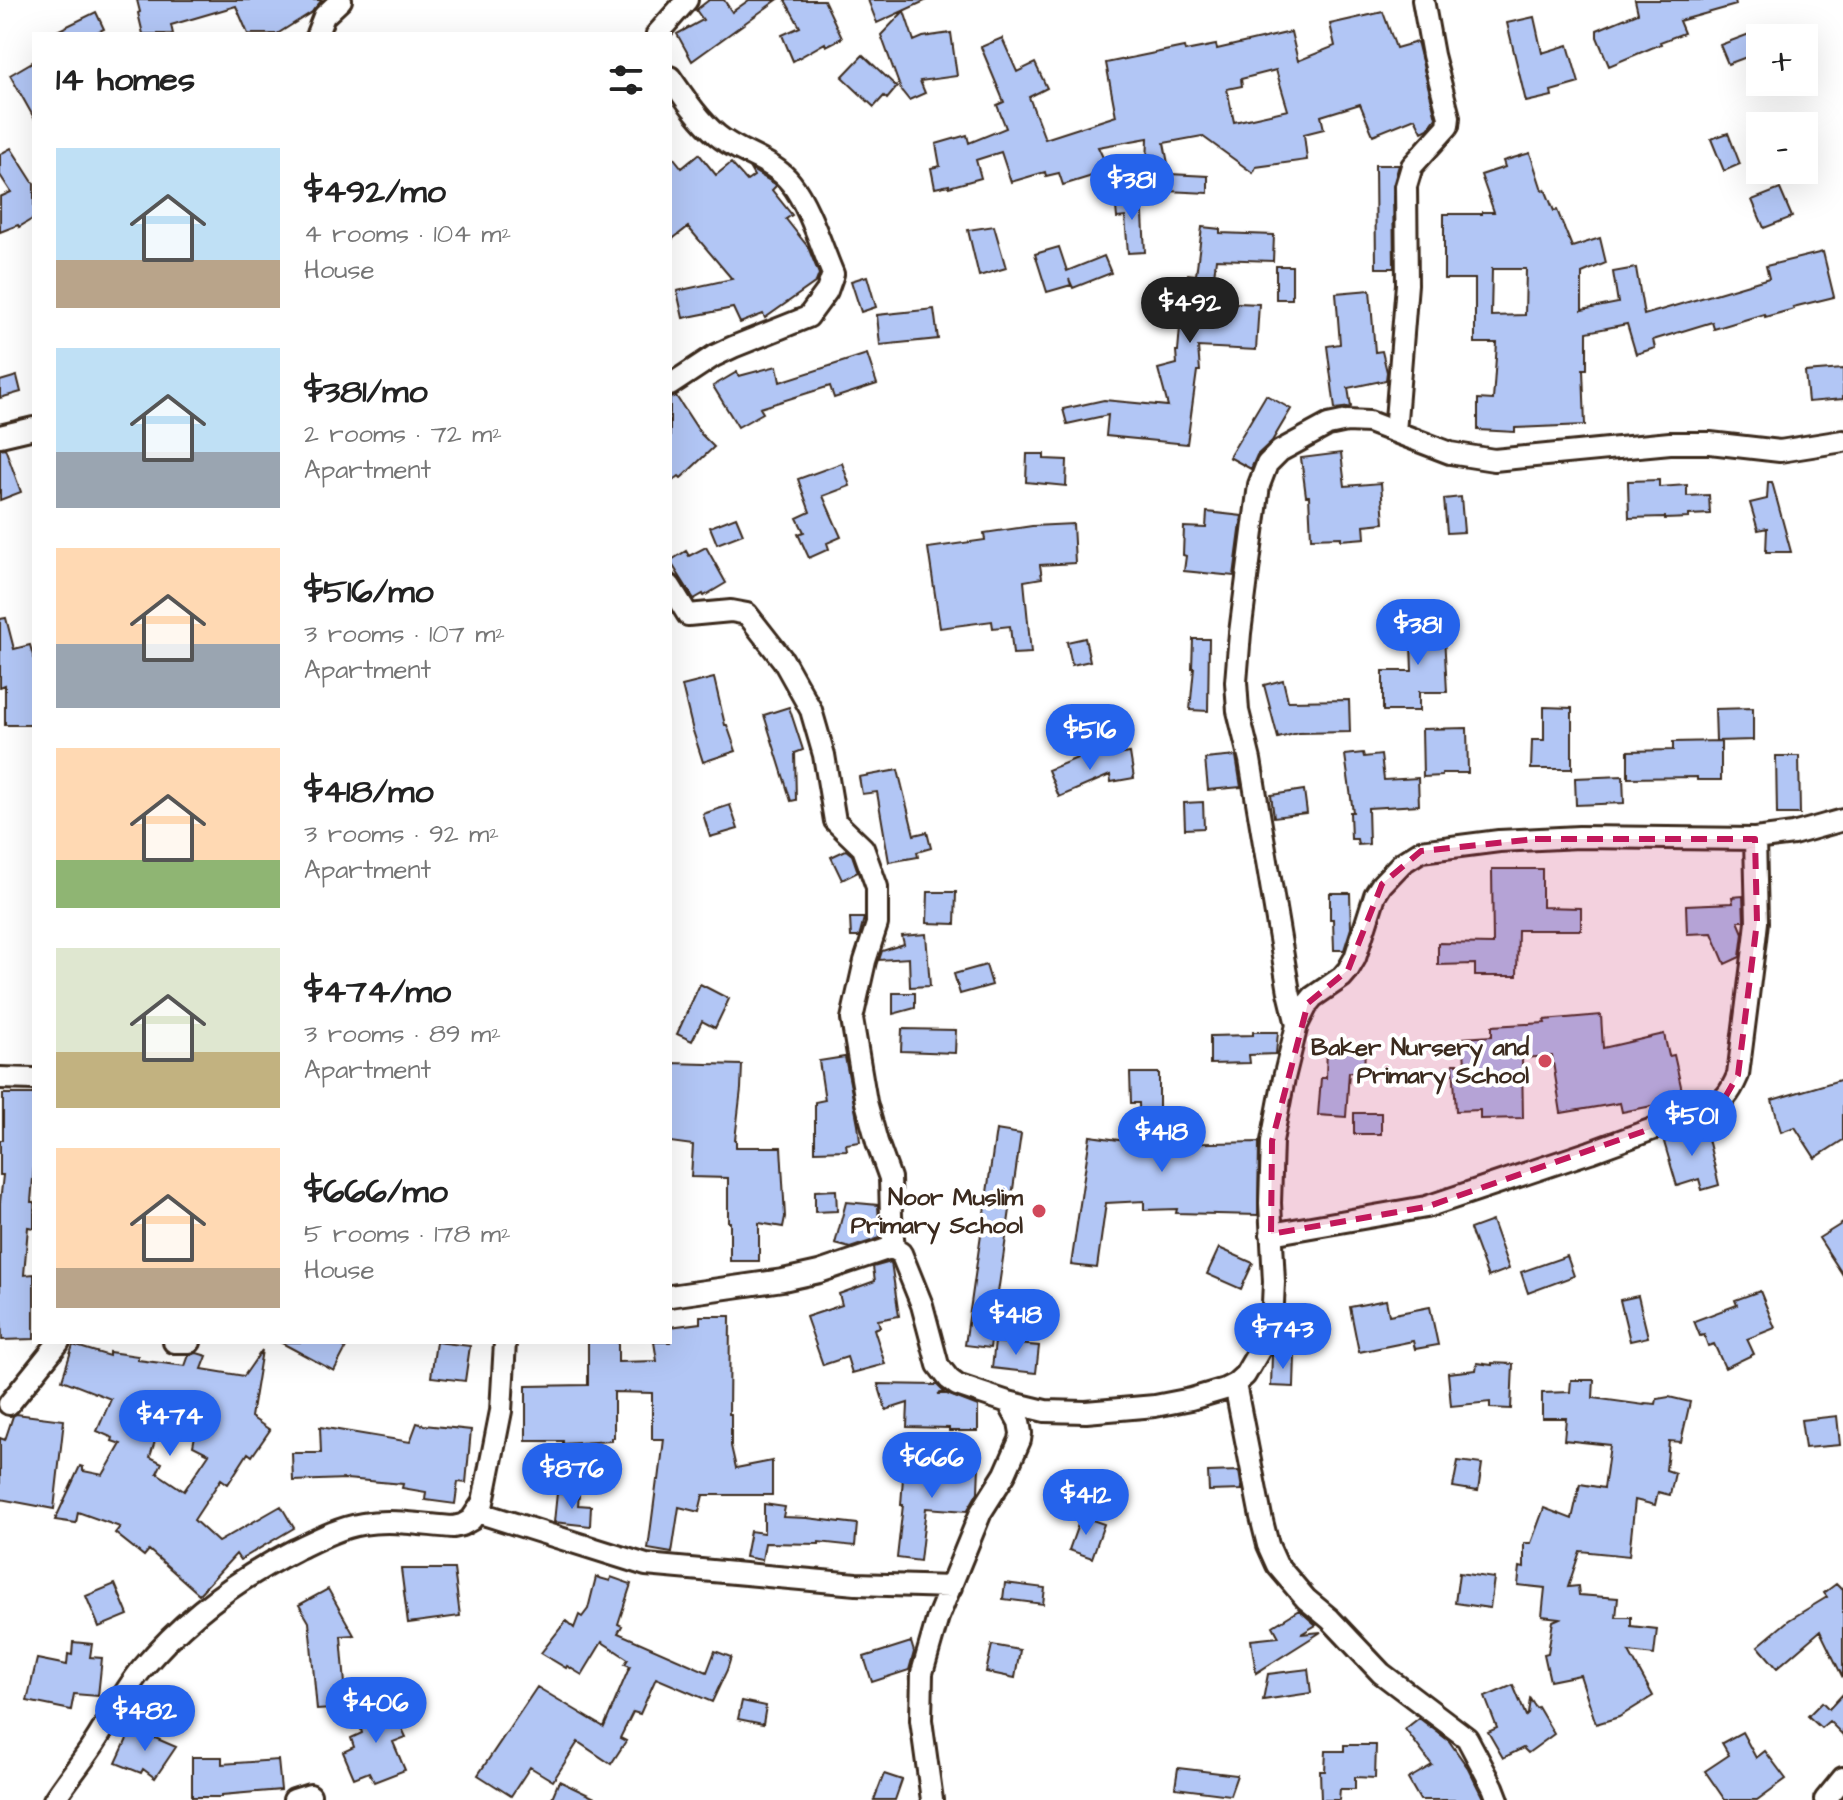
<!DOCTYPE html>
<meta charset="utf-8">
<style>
:root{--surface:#fff;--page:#f2f2f2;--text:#222;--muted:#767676;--accent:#2563eb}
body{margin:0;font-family:"Architects Daughter",sans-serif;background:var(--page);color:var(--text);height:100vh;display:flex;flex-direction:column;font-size:30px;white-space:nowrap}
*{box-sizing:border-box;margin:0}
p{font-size:26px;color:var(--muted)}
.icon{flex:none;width:44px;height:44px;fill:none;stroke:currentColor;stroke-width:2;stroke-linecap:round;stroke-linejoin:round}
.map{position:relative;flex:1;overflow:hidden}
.drawer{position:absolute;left:32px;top:32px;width:640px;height:1312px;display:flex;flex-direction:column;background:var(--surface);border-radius:0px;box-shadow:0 8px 32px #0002}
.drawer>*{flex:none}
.tools{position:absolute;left:1746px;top:24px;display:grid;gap:16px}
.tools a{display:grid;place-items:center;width:72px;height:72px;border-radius:0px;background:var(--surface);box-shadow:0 8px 32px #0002;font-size:40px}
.price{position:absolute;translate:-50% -68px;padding:0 18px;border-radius:28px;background:var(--accent);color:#fff;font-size:26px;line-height:52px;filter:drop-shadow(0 2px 4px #0008)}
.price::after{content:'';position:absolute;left:50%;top:48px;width:24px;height:18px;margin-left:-12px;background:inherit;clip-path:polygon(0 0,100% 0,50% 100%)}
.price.on{background:#222;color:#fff}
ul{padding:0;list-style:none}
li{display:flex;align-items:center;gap:24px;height:200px;padding:0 24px}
li span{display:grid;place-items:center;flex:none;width:224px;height:160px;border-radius:0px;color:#555}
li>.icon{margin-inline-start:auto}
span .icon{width:96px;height:96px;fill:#fffc;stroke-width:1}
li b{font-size:34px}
h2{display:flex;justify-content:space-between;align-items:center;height:96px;padding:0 24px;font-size:34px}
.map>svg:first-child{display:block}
.building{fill:#b2c6f5;stroke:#3b2a1e;stroke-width:2;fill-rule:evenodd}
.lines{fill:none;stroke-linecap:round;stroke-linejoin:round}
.minor-casing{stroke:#3b2a1e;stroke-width:26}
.minor{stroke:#fff;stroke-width:20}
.marked{fill:#c2185b;fill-opacity:0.2;stroke:#c2185b;stroke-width:6;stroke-dasharray:16 10;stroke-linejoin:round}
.poi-dot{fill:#d1495b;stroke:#fff;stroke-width:3}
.labels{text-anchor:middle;stroke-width:8;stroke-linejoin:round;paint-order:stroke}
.poi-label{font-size:24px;font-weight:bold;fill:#3b2a1e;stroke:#fff;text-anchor:end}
</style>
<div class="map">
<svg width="1843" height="1800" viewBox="0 0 1843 1800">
<rect width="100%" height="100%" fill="#fff"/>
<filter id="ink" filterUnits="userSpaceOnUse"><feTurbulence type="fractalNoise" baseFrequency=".0125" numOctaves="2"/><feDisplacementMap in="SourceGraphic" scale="16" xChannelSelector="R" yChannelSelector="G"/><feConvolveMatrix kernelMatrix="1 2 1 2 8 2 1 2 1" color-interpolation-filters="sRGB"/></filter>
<g filter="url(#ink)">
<path class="building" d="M137,0H322L312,12L277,34H248L236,6L171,25L173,34H143L138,13L140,12Z
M709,0H724L732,12L749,0H777L692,61L677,34L703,20L696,10Z
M785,0H824L842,38L826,46L825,43L793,61L782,35L800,27Z
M868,0H927L877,23Z
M1635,0H1735L1736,5L1679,21L1684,33L1660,42L1661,44L1609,66L1597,37V30L1638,13Z
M904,11L914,41L923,37L951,33L957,76L920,81L925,93L909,100L901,90L881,35Z
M96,12L104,29L93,34H51Z
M1383,12L1396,48L1417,42L1418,45L1436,118L1428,129L1422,132L1415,118L1373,135L1360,104L1321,116L1324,129L1304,134L1307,160L1256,167L1253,173L1202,136L1164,143L1170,174L1208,176V193L1146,190L1148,138L1098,147L1108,168L1089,177L1063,185L1059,173L1046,176L1045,172L1011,182L1001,152L976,160L981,178L949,187V185L935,188L931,168L940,166L936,144L967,135L969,143L1006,128L997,105L1004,102L981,47L1002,38L1017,72L1035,63L1047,88L1029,97L1045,139L1116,116L1106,63L1184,47L1185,51L1216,45L1217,49L1291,32L1298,61L1335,46L1330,24ZM1276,70L1288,110L1234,122L1227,89L1242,86L1241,79Z
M1534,17L1542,53L1568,45L1579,83L1551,91L1552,96L1526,102L1507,23Z
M1760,30V52L1728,64L1720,45Z
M863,55L897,87L887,99L884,96L874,107L842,77Z
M34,61V118L10,75Z
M1728,133L1740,164L1724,171L1711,139Z
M11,148L34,184V218L19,227L18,225L0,232V197L11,192L0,175V154Z
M670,153L682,168L699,154L716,175L731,163L747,181L754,176L750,169L775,184L776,186L772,190L792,215L786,219L808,247L819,274L816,282L765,318L763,314L740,323L733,308L683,318L677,291L732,279L688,227L670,241Z
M1530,153L1542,190L1545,189L1554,211L1557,210L1572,247L1600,238L1606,263L1582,273V310L1618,303L1613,272L1636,268L1644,315L1769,278L1766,266L1823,252L1834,297L1793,307L1794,309L1765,317L1764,314L1714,329L1712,322L1653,340L1655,348L1636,354L1627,324L1587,332V369H1583L1585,425L1515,428V432L1478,430V399L1493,400L1497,343H1475V279H1444V214H1482V212H1494L1481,175L1505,167L1503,161ZM1492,269H1526L1525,315L1491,316Z
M1375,165H1399L1393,186L1394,268H1376Z
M1780,189L1792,217L1764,228L1752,200Z
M1142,196L1145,252L1128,253L1125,217L1117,218L1115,197Z
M994,226L1006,268L979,276L968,230Z
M1202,227L1220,229V233L1274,235L1273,261L1216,259L1212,294H1217L1216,302L1259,304L1256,350L1198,347L1200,371H1197L1187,444L1106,436L1108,415L1067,424L1063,409L1104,400L1168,406L1158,369L1177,364L1176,351H1178L1183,291H1186L1188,274L1196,275Z
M1059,247L1067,271L1104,256L1111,273L1073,288L1069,279L1071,285L1047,292L1035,254Z
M1276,266H1292V299H1276Z
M867,276L876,307L861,312L851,281Z
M1370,290L1375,352L1382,351L1387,372L1386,380L1348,388L1351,407L1335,409L1327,346L1340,344L1336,293Z
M934,309L938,339L880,345L877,315Z
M867,354L877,384L834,398L830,386L760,408L763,413L738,427L713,386L737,372L739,376L777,366L780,382Z
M1843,369V399L1808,402L1805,372Z
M17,376L21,392L0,398V381Z
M1266,395L1291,409L1272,441L1257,455L1251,469L1229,457Z
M676,396L701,434L714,447L681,478L679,476L670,483V398Z
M5,448L21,492L0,500V449Z
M1341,453L1345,486L1381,483L1384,523L1364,525L1365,538L1341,540V537L1311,538L1309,496H1306L1301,458Z
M1027,454H1044V459L1067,460L1066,486L1026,482Z
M842,463L850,486L823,496L841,537L827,543L829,549L809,558L798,534L804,532L797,518L810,512L798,479Z
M1659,480V487L1687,485V496L1709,495L1710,514L1689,515V518L1665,519V517L1629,518L1628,481Z
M1768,482H1772L1791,552H1766L1767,528L1758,530L1750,503L1767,499Z
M1461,497L1464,532L1447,533L1444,499Z
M1207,512L1242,516L1234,576L1184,571L1186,556L1183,555L1184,527L1206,528Z
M736,517L743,534L717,544L710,527Z
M1073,524L1075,563L1040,565L1042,578L1024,581L1031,653L1013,654L1010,626L993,628L992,621L940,628L928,548L985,540L984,533L1032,526Z
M706,547L726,583L704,596L703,594L694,599L670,561L686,551L689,556Z
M1443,616L1447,692H1419V711H1383V671H1412L1410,617Z
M6,618L14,649L30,645L34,659V725H5V685L0,687V619Z
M1085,638L1090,661L1072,665L1067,642Z
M1193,639H1209L1208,711L1190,710L1194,668H1192Z
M714,678L725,725H727L736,751L703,762L693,731L682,686Z
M1283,680L1288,701L1349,700L1350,732L1298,733L1278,738L1264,685Z
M789,707L803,750L795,753L796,800L791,801L764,715Z
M1544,707L1572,708V769H1531L1532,740H1544Z
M1753,708V740L1716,741L1715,709Z
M1467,728L1468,773H1442V776L1423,777L1422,729Z
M1721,741V780H1697V777L1628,778V751L1673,750V742Z
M1130,753L1134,778L1111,782L1110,775L1059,797L1048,770L1082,756L1084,760Z
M1363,753L1364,757L1381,755L1384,780L1418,778L1419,805L1368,808L1369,844L1358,845L1357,839H1351L1350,812H1353L1345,755Z
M1236,756L1241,787L1208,790L1205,759Z
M1776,756H1799L1800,814H1777Z
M898,770L914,835L927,832L931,848L917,852L918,857L889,862L877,792L862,794L859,777Z
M1623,776L1624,803L1576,805L1575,778Z
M1304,790L1307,813L1274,817L1271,795Z
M1203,802L1204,828L1185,829L1184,803Z
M730,805L738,829L710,837L703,814Z
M846,850L852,855L858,872L842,880L831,857Z
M1492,869H1542V907L1581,908V930H1518L1517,976H1475V964L1438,965V943L1493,944Z
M928,892H956L955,924L927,923Z
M1330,893H1350L1351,928L1344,950H1334L1333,919H1330Z
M1743,896L1744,921H1738L1743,933L1740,957L1725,964L1712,933L1687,934L1686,905L1733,903L1732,897Z
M850,918H864L859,937H851Z
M926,934L930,986L910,987L909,958L879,960L882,951L904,944L902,936Z
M986,965L992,985L960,994L954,974Z
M700,984L729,999L715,1028L702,1021L692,1041L677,1034Z
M893,993H915V1008L893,1014Z
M1601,1015L1603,1048L1664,1034L1669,1056L1674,1055L1685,1104L1668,1110L1667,1103L1622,1112L1620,1103L1561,1113L1552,1056L1522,1058L1523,1118L1480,1119V1110L1456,1111L1453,1064H1465L1463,1038L1492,1036V1026L1545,1023L1544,1020Z
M902,1029L956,1030L955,1053L901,1051Z
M1253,1032H1278L1276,1054L1249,1055L1250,1063L1210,1064V1036L1253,1035Z
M1327,1046L1365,1047L1364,1073L1349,1072L1346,1117L1318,1115L1321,1078H1326Z
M845,1057L858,1124L860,1142L846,1144L847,1150L815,1151V1102L825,1100L819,1061Z
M670,1063L742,1065L741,1089L735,1140H736V1147H781L785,1217L783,1227L759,1223V1261H730V1222H728V1178L691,1177L693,1145L670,1142L675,1089H670Z
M1130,1073H1159V1109H1164L1165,1144L1259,1142L1258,1215L1176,1213L1177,1209L1144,1210V1201L1106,1203L1097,1268L1071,1265L1090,1136L1140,1143L1139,1103H1131Z
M1843,1079V1140L1815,1158L1795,1127L1781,1132L1772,1100Z
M3,1094H34V1166L31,1202H34V1228L28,1227L24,1275L34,1274V1339L2,1340L0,1296V1203L3,1175H0V1140H3Z
M1354,1113H1381V1134H1354Z
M1705,1126L1719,1185L1702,1190L1699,1179L1677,1186L1664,1142L1675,1139L1674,1135Z
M996,1130L1021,1134L990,1348L965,1345Z
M836,1190L837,1211L815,1212V1191Z
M846,1202L878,1205L880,1238L850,1248L835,1244Z
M1492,1221L1509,1269L1488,1277L1470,1229Z
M1843,1223V1275L1819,1238Z
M1219,1248L1253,1263L1241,1289L1207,1274Z
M1567,1256L1574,1276L1528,1293L1521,1272Z
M891,1262L899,1316L878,1320L880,1327L874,1329L885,1364L852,1373L847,1357L823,1365L806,1317L842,1305L839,1294L875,1281L873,1267Z
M1760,1291L1775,1328L1747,1339L1754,1354L1725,1368L1714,1344L1708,1346L1704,1335L1700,1336L1694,1321L1737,1305L1735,1300Z
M1638,1296L1648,1337L1630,1341L1620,1300Z
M1386,1300L1389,1315L1430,1307L1438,1345L1415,1349L1413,1341L1359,1352L1350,1307Z
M700,1316H730L729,1414H731V1446L736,1468L772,1461V1495H703L699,1512L679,1507L672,1553L648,1549L657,1480H659L664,1439H652V1393L614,1392V1438H611V1441L563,1444V1441H526V1386L588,1385V1342H618V1362L657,1361L654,1342H670V1327L700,1323Z
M280,1342H335L346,1348L334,1371Z
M436,1342L470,1346L465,1381L431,1377Z
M995,1342L1039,1346L1036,1373L992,1368Z
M73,1345L109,1356V1352L138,1356V1360L185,1366L189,1355L197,1353L207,1356L202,1369L244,1376L262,1350L251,1417L270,1430L252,1456L248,1453L228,1484L221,1479L194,1520L218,1542L281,1506L294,1528L240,1560L236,1554L199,1594L149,1550L144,1556L115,1533L120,1527L78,1512L76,1523L55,1520L80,1466L83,1467V1471L103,1475L121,1444L112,1441L113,1438L97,1431L111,1399L62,1380ZM165,1409L198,1421L193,1446L209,1454L184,1491L157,1473L162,1463L150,1457Z
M1272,1355H1295L1294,1387L1271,1386Z
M1477,1363L1492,1365V1363L1513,1364L1511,1409L1490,1408V1402L1451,1406L1448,1373L1476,1370Z
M1571,1380H1594L1593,1398L1644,1405L1645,1403L1656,1404L1657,1399L1669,1397L1690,1402L1681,1442L1669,1441L1666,1470L1675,1473L1670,1495L1658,1492L1655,1505L1635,1500L1629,1556L1580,1551L1568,1587L1578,1586L1579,1595L1618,1598L1616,1617H1631V1626L1657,1629L1654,1655L1629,1652L1653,1696L1619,1717L1596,1724L1580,1675L1550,1681L1544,1654L1548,1653L1553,1621L1560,1618L1542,1616L1545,1588L1518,1585L1520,1567L1524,1568V1543H1531L1544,1508L1572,1519L1580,1484L1604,1488L1610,1445L1564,1440L1566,1418H1542V1393L1570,1392Z
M878,1384L937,1385L944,1392L938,1394H947L978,1406V1431H949V1428L907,1427L908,1403L886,1410Z
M16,1414L64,1420L54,1509L0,1499V1438L5,1440L13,1416Z
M1837,1416L1840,1445L1805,1448L1801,1420Z
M417,1423L424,1425L471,1430L466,1483L458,1482L455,1504L425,1500L426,1492L402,1488L403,1484L346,1479L293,1481L292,1453H321L320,1427L410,1442Z
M1458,1461L1482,1464L1478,1491L1453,1487Z
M904,1464L956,1469V1464L979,1465L978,1492L967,1511L926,1508L920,1561L897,1558L903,1505H901Z
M1239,1471L1242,1490L1209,1491L1208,1472Z
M557,1493L579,1495L578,1505L591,1506L590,1526L554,1522Z
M764,1504L785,1507L783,1517L807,1518L857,1524L855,1546L819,1542V1544L765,1543L762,1560L745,1557L750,1531L764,1533Z
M1081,1516L1104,1524L1092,1558L1069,1550Z
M401,1569H454L460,1616L408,1623Z
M1459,1573L1494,1578L1490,1608L1455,1603Z
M596,1577L610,1581L611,1577L631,1584L618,1624L622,1626L618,1633L707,1672L715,1651L731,1657L727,1670L712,1702L656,1678L640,1714L633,1712L620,1738L626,1741L611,1764L578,1742L553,1781L530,1767L511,1796L478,1775L537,1687L604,1727L630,1666L625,1664L628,1659L602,1642L582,1675L567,1666L566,1668L541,1653L566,1621L574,1628L579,1615L582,1617L588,1609Z
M1005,1583L1045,1588L1043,1604L1003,1599Z
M115,1584L128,1615L99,1627L86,1596Z
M1836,1584L1841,1589L1843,1587V1678L1820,1631L1777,1668L1758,1646L1789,1620L1827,1597L1824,1593Z
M328,1589L354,1635L341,1636L347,1708L317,1710L309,1622L299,1605Z
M1299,1610L1316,1625L1301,1634L1321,1632L1256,1673L1251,1640L1279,1637L1273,1626Z
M73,1642L92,1644L90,1657L102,1658L98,1696L74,1694L71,1710L27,1701L37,1659L67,1665L68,1654L72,1655Z
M911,1642L914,1652L909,1670L872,1682L864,1657Z
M992,1645L1020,1650L1015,1678L986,1672Z
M1308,1669L1311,1693L1263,1700L1268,1674Z
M1513,1685L1526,1716L1528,1714L1530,1699L1536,1708L1538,1707L1554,1734L1528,1753L1523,1748L1503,1758L1488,1732L1497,1728L1485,1697Z
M1843,1694V1735L1829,1721L1821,1728L1808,1716L1822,1702L1829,1709Z
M742,1701L766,1706L763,1724L738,1719Z
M386,1703L392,1722L398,1720L406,1737L393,1742L405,1770L374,1782L369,1772L354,1778L343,1752L354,1747L351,1738L362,1733L356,1713Z
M1419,1718L1449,1741L1468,1768L1484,1800H1420L1408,1779L1432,1765L1405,1729Z
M132,1728L176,1747L155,1778L143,1769L141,1773L116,1763Z
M1742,1732L1756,1758L1765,1751L1786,1779L1757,1800H1725L1705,1771L1729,1755L1722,1743Z
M1344,1745H1376L1375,1778L1355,1777V1789H1340L1339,1800H1321L1320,1771H1325L1326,1751H1344Z
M192,1757H222V1764L278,1760L281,1790L222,1795V1797H192Z
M1178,1768L1237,1775L1230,1795L1175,1788Z
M884,1774L902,1780L895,1800H874Z
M559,1781L599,1800H551Z"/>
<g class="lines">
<defs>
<path id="minor" d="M317,34L324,16L341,0
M657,34L687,0
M670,77C684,97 698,119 717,135C739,154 772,159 791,183C808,204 822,248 833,274L827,291L808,317L733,347L714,356L670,385
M1395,432L1407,284L1406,186L1412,166L1448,126L1449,117L1433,55L1423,0
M0,436L34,428
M670,586L688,615L731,611L747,614L783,660L811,710L824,755L835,821L863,848L877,887V924L865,961L852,1019L866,1102L877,1142L890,1178L891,1216L894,1249
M1297,1025L1289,992L1250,760L1238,711L1236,682L1240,633L1259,485L1267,464L1280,451L1328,425L1347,421L1369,422L1450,453L1494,460L1670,443H1710L1780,451L1843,441
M0,1078L34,1079
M1271,1234L1426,1207L1590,1152L1705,1110C1725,1100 1729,1096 1738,1075L1755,940L1757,922L1755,839
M670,1296L783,1280L819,1272L887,1249H894L901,1253L922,1305L938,1365L949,1379L957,1385L1008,1402L1045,1411L1086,1412L1155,1406L1191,1399L1225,1389L1235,1384L1245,1375L1263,1344L1272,1324L1274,1282L1270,1203L1272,1141L1284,1078L1297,1025L1308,1003L1313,997L1342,977L1348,970L1355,958L1375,895L1382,884L1402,863L1421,851L1499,841L1579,837L1755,839L1793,834L1843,820
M174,1342H190
M1235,1384L1261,1517L1268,1545L1277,1565L1306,1599L1330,1619L1381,1673L1467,1738L1493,1787L1498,1800
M9,1404L59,1342
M477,1512L646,1565L856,1584L951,1587
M54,1800C65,1783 78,1767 89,1751C108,1724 121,1694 142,1669C184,1619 237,1579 295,1550C316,1540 338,1528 362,1524C392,1519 424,1525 453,1527L462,1525L471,1520L483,1502L501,1411L505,1342
M294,1800L310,1795
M932,1800L921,1720L922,1673L938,1617L981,1512L1005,1474L1020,1440L1021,1433L1019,1422L1008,1402
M1825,1800L1843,1778"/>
</defs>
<use href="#minor" class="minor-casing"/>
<use href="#minor" class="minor"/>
</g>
</g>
<path class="marked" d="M1535,839H1755L1757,922L1738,1075L1723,1101L1705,1110L1426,1207L1271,1234L1272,1141L1308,1003L1348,970L1382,884L1421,851Z"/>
<g class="poi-dot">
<circle cx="1545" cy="1061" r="8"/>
<circle cx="1039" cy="1211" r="8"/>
</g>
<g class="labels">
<g class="poi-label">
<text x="1529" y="1055">Baker Nursery and<tspan x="1529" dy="28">Primary School</tspan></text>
<text x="1023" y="1205">Noor Muslim<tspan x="1023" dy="28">Primary School</tspan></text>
</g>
</g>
</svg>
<div class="tools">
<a>+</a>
<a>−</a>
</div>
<b class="price" style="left:1132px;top:222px">$381</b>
<b class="price on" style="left:1190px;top:345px">$492</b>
<b class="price" style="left:1418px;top:667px">$381</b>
<b class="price" style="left:1090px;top:772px">$516</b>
<b class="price" style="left:1692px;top:1158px">$501</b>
<b class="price" style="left:1162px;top:1174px">$418</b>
<b class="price" style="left:1016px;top:1357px">$418</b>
<b class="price" style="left:1283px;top:1371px">$743</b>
<b class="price" style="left:170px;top:1458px">$474</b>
<b class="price" style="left:932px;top:1500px">$666</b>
<b class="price" style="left:572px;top:1511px">$876</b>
<b class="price" style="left:1086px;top:1537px">$412</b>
<b class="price" style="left:376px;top:1745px">$406</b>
<b class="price" style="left:145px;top:1753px">$482</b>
<section class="drawer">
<h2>14 homes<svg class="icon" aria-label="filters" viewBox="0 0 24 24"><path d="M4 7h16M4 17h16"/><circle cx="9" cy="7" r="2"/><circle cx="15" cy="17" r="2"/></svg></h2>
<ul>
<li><span style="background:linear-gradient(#bfe0f5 70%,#b9a48a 0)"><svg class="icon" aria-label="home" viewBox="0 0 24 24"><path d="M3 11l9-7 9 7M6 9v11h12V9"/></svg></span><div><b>$492/mo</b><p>4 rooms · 104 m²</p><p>House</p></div></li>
<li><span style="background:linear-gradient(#bfe0f5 65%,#9aa5b1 0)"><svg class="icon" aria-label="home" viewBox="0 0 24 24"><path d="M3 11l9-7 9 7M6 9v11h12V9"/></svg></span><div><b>$381/mo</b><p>2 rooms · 72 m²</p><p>Apartment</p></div></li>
<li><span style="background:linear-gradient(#ffd9b3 60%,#9aa5b1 0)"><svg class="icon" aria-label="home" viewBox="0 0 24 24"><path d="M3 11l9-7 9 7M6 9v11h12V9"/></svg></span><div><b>$516/mo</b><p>3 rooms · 107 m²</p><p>Apartment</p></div></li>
<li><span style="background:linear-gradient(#ffd9b3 70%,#8fb573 0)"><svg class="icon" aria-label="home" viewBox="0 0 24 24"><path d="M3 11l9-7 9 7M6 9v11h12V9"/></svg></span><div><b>$418/mo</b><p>3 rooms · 92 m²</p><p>Apartment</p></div></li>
<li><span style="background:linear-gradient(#dfe7d0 65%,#c2b280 0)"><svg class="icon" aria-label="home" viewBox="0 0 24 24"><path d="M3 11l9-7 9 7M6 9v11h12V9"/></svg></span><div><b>$474/mo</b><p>3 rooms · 89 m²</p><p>Apartment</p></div></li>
<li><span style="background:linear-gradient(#ffd9b3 75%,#b9a48a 0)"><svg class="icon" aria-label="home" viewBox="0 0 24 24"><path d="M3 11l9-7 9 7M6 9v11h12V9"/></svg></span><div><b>$666/mo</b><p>5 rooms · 178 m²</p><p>House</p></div></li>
</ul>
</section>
</div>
